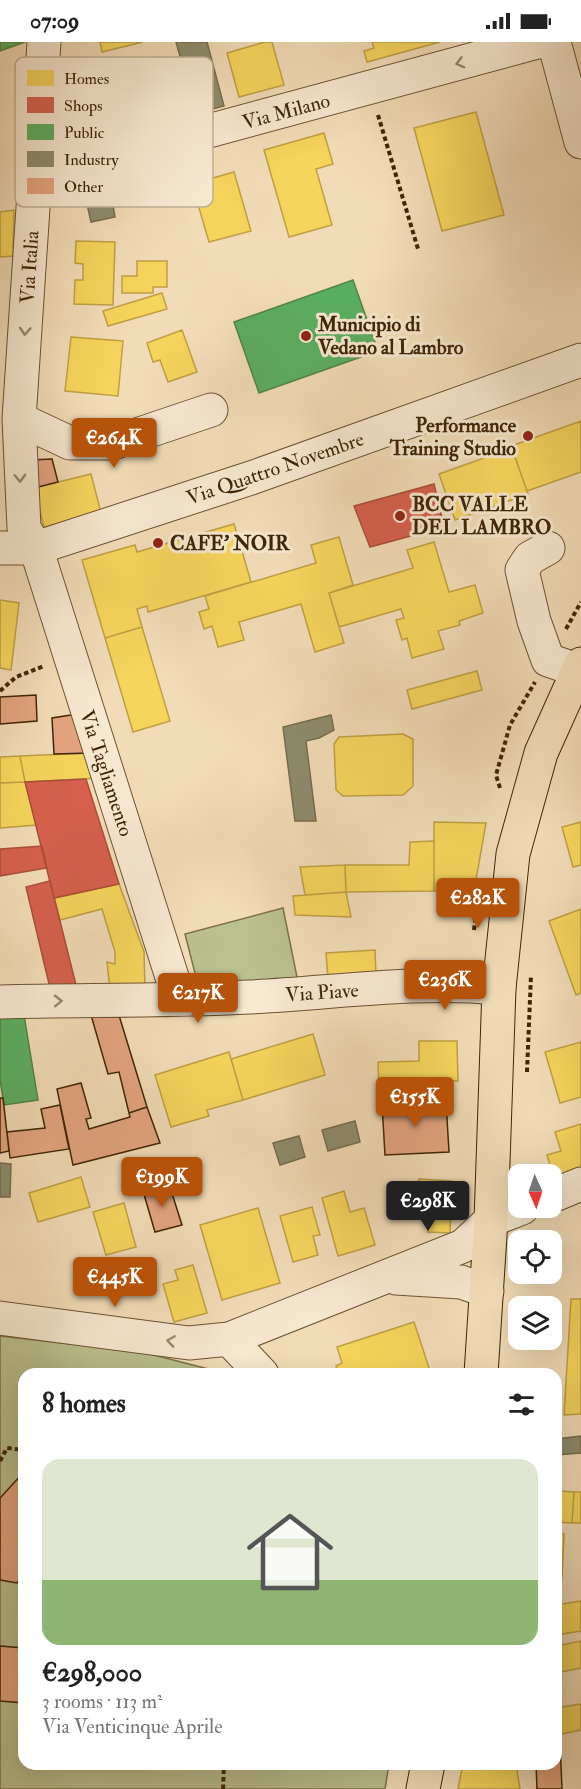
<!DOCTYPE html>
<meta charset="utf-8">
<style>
:root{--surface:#fff;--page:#f2f2f2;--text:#222;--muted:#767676;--line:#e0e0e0;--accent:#b45309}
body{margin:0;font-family:"IM FELL Double Pica",serif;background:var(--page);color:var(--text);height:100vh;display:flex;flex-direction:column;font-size:22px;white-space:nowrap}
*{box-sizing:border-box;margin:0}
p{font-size:20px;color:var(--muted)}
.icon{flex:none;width:33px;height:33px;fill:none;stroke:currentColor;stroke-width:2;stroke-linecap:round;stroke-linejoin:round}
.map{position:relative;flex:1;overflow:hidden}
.panel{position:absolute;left:18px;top:1326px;width:544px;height:402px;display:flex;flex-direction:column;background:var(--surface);border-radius:18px;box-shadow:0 6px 24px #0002}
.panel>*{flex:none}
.needle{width:39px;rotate:177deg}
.fabs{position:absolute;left:508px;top:1122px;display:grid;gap:12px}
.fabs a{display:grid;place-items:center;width:54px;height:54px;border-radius:12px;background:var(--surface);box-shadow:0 6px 24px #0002;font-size:30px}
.price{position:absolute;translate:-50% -51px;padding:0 14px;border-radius:6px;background:var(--accent);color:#fff;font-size:20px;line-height:39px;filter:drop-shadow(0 2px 3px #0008)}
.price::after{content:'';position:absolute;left:50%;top:36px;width:18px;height:14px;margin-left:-9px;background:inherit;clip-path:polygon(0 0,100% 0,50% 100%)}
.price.current{background:#222;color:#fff}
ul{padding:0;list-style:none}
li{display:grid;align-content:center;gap:12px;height:318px;padding:0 24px}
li+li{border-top:2px solid var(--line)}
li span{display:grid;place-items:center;height:186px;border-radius:18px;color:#555}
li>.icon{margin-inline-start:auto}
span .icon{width:108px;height:108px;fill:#fffc;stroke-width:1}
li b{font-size:26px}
h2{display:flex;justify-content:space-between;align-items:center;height:72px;padding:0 24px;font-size:26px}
.status{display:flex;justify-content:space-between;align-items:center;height:42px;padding:0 30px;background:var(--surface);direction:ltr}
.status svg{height:16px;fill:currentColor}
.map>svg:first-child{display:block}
.green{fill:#bac08e;stroke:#7c724a;stroke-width:1.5}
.homes{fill:#f6d55c;stroke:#bfa042;stroke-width:1.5}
.shops{fill:#d6604d;stroke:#a94e38;stroke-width:1.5}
.public{fill:#5aae61;stroke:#528546;stroke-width:1.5}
.industry{fill:#8c8c6e;stroke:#756d4f;stroke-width:1.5}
.building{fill:#e4a47f;stroke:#3f2506;stroke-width:1.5}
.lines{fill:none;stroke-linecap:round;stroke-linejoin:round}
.minor-casing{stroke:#6c5332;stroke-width:35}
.major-casing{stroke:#3f2506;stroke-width:35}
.path{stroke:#3f2506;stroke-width:4;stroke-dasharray:4.5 3;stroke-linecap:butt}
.minor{stroke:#f7e8d0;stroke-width:33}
.major{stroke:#f2dcb7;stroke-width:33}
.oneway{stroke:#9b866b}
.poi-dot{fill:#8f2418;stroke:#f7e8d0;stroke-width:2}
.labels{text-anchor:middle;stroke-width:6;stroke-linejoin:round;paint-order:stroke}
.street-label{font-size:20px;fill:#3f2506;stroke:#f7e8d0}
.poi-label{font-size:20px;font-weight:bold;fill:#3f2506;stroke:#f7e8d0;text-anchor:start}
.key{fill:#f7e8d0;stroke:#c0ae93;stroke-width:1.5}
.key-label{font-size:16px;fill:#3f2506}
</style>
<div class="status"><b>07:09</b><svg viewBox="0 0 49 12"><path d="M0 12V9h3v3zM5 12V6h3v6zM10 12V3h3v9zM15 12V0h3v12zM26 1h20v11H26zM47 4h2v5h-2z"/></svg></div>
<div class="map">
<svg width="581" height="1747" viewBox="0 0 581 1747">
<rect width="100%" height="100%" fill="#f2dcb7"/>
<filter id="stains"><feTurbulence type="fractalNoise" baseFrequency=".00333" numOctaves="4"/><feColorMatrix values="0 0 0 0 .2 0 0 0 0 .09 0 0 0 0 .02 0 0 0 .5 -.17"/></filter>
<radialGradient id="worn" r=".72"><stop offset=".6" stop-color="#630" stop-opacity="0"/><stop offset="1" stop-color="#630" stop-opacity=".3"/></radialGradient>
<path class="green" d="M283,866L298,940L198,943L185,892Z
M0,1294L142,1310L228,1332H24V1722H389L385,1747H0Z"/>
<path class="homes" d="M100,0H143L102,10Z
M265,0H272L284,43L239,55L227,11Z
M372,0H440L367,20L364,9L374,6Z
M476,70L504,173L442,189L414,86Z
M324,91L333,122L316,127L332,183L289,195L264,108Z
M234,130L251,189L209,200L192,142Z
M14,168L13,214L0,215V170Z
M76,199L115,200L113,263L74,262L75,238H83V222L75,221Z
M137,219H167V245H153V251H122V234H137Z
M162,251L167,267L108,284L103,269Z
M182,288L197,330L168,340L160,318L153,320L147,301Z
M71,295L123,299L118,354L65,349Z
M581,379V430L527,449L511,404Z
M512,406L528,452L455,478L439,432Z
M91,432L101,471L44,485L34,446Z
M234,482L251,540L148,570L147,564L137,567L142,585L105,596L82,518L135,503L137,510Z
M339,495L353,543L329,551L344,601L315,610L301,562L239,580L244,598L218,605L212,584L204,587L199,570L209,567L205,554L316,521L311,503Z
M434,500L449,550L475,543L483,571L459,579L460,583L438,589L444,607L412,616L407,596L402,598L396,578L404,576L401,567L339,585L329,551L413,526L407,508Z
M0,558L19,561L11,628L0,626Z
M142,585L170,679L133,690L105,596Z
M477,629L482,648L412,667L407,648Z
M403,692L413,697V744L403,753L343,754L336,748L334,702L339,695Z
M91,711L100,736L25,740L20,714Z
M20,714L25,740L0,741V715Z
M25,740L37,783L0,786V741Z
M434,780L486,781L474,849H434Z
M581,780V823L573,825L562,785Z
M434,799V849L346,850L345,823H409L410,800Z
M345,823L346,850L305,853L300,825Z
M119,842L144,910L145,948H110L107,920L115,922V910L102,867L60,878L54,856Z
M346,850L351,875L295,873L293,854Z
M581,867V951L576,953L549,879Z
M375,908L376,934L328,936L326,911Z
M313,992L325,1033L243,1058L231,1017Z
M419,999H457L458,1039H425L426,1047L379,1048L378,1020L419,1019Z
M581,1000V1055L560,1061L545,1010Z
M229,1010L243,1058L207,1068L209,1074L171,1085L155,1033Z
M581,1082V1128L554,1136L547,1113L561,1109L555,1090Z
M81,1135L90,1165L38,1180L29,1151Z
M419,1137L452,1139L450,1191L428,1190V1175H417Z
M344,1149L350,1170L364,1166L375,1203L338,1214L322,1156Z
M124,1161L136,1205L106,1213L93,1170Z
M312,1165L320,1193L313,1194L318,1213L293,1220L280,1174Z
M258,1166L280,1241L222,1258L200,1183Z
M193,1223L207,1271L174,1280L163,1242L178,1238L175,1228Z
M571,1257H581V1372L564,1373Z
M414,1280L431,1332H388L387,1328L373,1332H338L336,1324L342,1321L337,1305Z
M556,1440H560V1449L574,1450L572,1481L556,1480Z
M574,1450H581V1481H572Z
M556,1492H564L562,1537H556Z
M581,1559V1589L556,1593V1563Z
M581,1599V1626L556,1631V1604Z
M581,1662V1688L556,1693V1666Z
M463,1722H516L520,1747H458Z"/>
<path class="shops" d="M434,442L444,485L370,505L354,464Z
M86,737L119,842L54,856L25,740Z
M42,804L47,826L0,834V807Z
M50,839L77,947L50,946L26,845Z"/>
<path class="public" d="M0,0H25L0,9Z
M353,238L378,309L259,351L234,280Z
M23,967L38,1058L4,1063L0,1038V968Z"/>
<path class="industry" d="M176,0H207L224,64L193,72L195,79L157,89L152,72L186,63L184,53L205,48L198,21L183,25Z
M110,147L115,175L91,180L85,153Z
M331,673L334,688L319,696L306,699L316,779H295L283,685Z
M355,1079L360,1100L328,1109L322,1088Z
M299,1094L305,1115L280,1123L273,1101Z
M0,1121L11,1122L10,1155H0Z
M581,1394V1411L556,1413V1397Z"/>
<path class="building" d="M52,417L58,440L34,446L32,418Z
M36,653L37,679L0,682V655Z
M77,672L91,711L54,712L52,676Z
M118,970L147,1065L129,1071L119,1030L108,1032L91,973Z
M81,1041L91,1076L86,1077L89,1087L130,1075L129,1071L147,1065L160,1101L73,1123L57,1047Z
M0,1056H3L9,1109L0,1111Z
M446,1059L449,1110L385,1113L382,1062Z
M60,1063L69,1107L10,1116L7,1090L45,1086L41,1067Z
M169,1142L182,1183L155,1190L143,1149Z
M24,1430V1531L17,1541L0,1538V1456Z
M0,1604L24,1606V1661L0,1659Z
M556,1701H560L562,1747H537L536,1722H556Z"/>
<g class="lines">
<defs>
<path id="minor" d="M44,0L19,377L24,486L36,506L179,957
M554,0L581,100
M35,136L537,0
M19,377L70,401H113L211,368
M0,506H36L251,436L581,318
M548,506L530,516L522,528L534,579L548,618L577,628
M0,960C83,958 167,959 250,955C333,951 416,938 499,946
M552,1154L581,1142
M396,1236L461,1240L487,1249
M0,1276L189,1301L229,1297L463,1204L491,1178L522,1166
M229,1297L262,1332"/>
<path id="major" d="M481,1332L491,1178L499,946L513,812L541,711L581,622
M423,1747L428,1722"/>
</defs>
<use href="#minor" class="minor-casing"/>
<use href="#major" class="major-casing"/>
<path class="path" d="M378,73L418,207
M566,587L581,560
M0,649L16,635L44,624
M500,746L496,733L510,683L535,640
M474,888L479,847
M527,1030L531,933
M0,1419L7,1406L24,1408
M223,1747L224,1722"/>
<use href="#minor" class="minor"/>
<use href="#major" class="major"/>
</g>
<defs><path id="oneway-chevron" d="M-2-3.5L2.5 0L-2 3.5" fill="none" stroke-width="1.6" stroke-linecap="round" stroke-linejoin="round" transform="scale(1.5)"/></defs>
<g class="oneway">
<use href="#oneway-chevron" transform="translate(460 21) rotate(165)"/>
<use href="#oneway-chevron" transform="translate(25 289) rotate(94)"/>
<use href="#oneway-chevron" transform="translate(20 436) rotate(88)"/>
<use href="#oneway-chevron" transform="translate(58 959) rotate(-1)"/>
<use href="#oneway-chevron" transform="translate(171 1299) rotate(-172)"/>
</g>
<g class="poi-dot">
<circle cx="306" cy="294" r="6"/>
<circle cx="528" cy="394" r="6"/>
<circle cx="400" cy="474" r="6"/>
<circle cx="158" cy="501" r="6"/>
</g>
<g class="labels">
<g class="street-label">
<text transform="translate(286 69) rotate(-15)" y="7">Via Milano</text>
<text transform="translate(29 225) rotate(-86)" y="7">Via Italia</text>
<text transform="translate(275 426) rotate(-19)" y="7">Via Quattro Novembre</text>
<text transform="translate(107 731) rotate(72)" y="7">Via Tagliamento</text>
<text transform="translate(322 950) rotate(-4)" y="7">Via Piave</text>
</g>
<g class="poi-label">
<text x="318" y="289">Municipio di<tspan x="318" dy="23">Vedano al Lambro</tspan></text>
<text x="516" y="390" text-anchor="end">Performance<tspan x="516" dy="23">Training Studio</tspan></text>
<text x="412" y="469">BCC VALLE<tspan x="412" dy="23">DEL LAMBRO</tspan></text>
<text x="170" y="508">CAFE' NOIR</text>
</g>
</g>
<rect x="15" y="15" width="198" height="150" rx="9" class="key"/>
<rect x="27" y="28" width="27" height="16" fill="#f6d55c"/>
<rect x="27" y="55" width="27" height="16" fill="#d6604d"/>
<rect x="27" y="82" width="27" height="16" fill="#5aae61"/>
<rect x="27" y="109" width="27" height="16" fill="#8c8c6e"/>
<rect x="27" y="136" width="27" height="16" fill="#e4a47f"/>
<g class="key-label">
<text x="64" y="42">Homes</text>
<text x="64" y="69">Shops</text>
<text x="64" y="96">Public</text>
<text x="64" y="123">Industry</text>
<text x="64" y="150">Other</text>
</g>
<rect width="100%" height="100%" filter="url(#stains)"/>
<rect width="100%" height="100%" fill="url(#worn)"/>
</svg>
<div class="fabs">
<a><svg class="needle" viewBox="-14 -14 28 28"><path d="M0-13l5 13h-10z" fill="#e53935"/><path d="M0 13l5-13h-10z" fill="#767676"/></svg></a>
<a><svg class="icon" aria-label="locate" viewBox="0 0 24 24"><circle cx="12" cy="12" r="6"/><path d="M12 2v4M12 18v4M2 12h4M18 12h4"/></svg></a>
<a><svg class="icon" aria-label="layers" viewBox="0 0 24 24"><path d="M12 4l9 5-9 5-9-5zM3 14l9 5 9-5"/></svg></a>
</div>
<b class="price" style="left:114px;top:427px">€264K</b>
<b class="price" style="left:478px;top:887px">€282K</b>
<b class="price" style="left:445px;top:969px">€236K</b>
<b class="price" style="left:198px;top:982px">€217K</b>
<b class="price" style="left:415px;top:1086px">€155K</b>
<b class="price" style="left:162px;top:1166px">€199K</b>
<b class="price current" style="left:428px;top:1190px">€298K</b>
<b class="price" style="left:115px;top:1266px">€445K</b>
<section class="panel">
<h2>8 homes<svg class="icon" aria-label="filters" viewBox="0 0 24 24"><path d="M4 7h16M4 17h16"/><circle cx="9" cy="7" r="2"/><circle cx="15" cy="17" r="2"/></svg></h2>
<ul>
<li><span style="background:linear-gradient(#dfe7d0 65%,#8fb573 0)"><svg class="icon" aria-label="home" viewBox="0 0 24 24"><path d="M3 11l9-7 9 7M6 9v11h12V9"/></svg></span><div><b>€298,000</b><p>3 rooms · 113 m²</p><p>Via Venticinque Aprile</p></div></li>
</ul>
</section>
</div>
